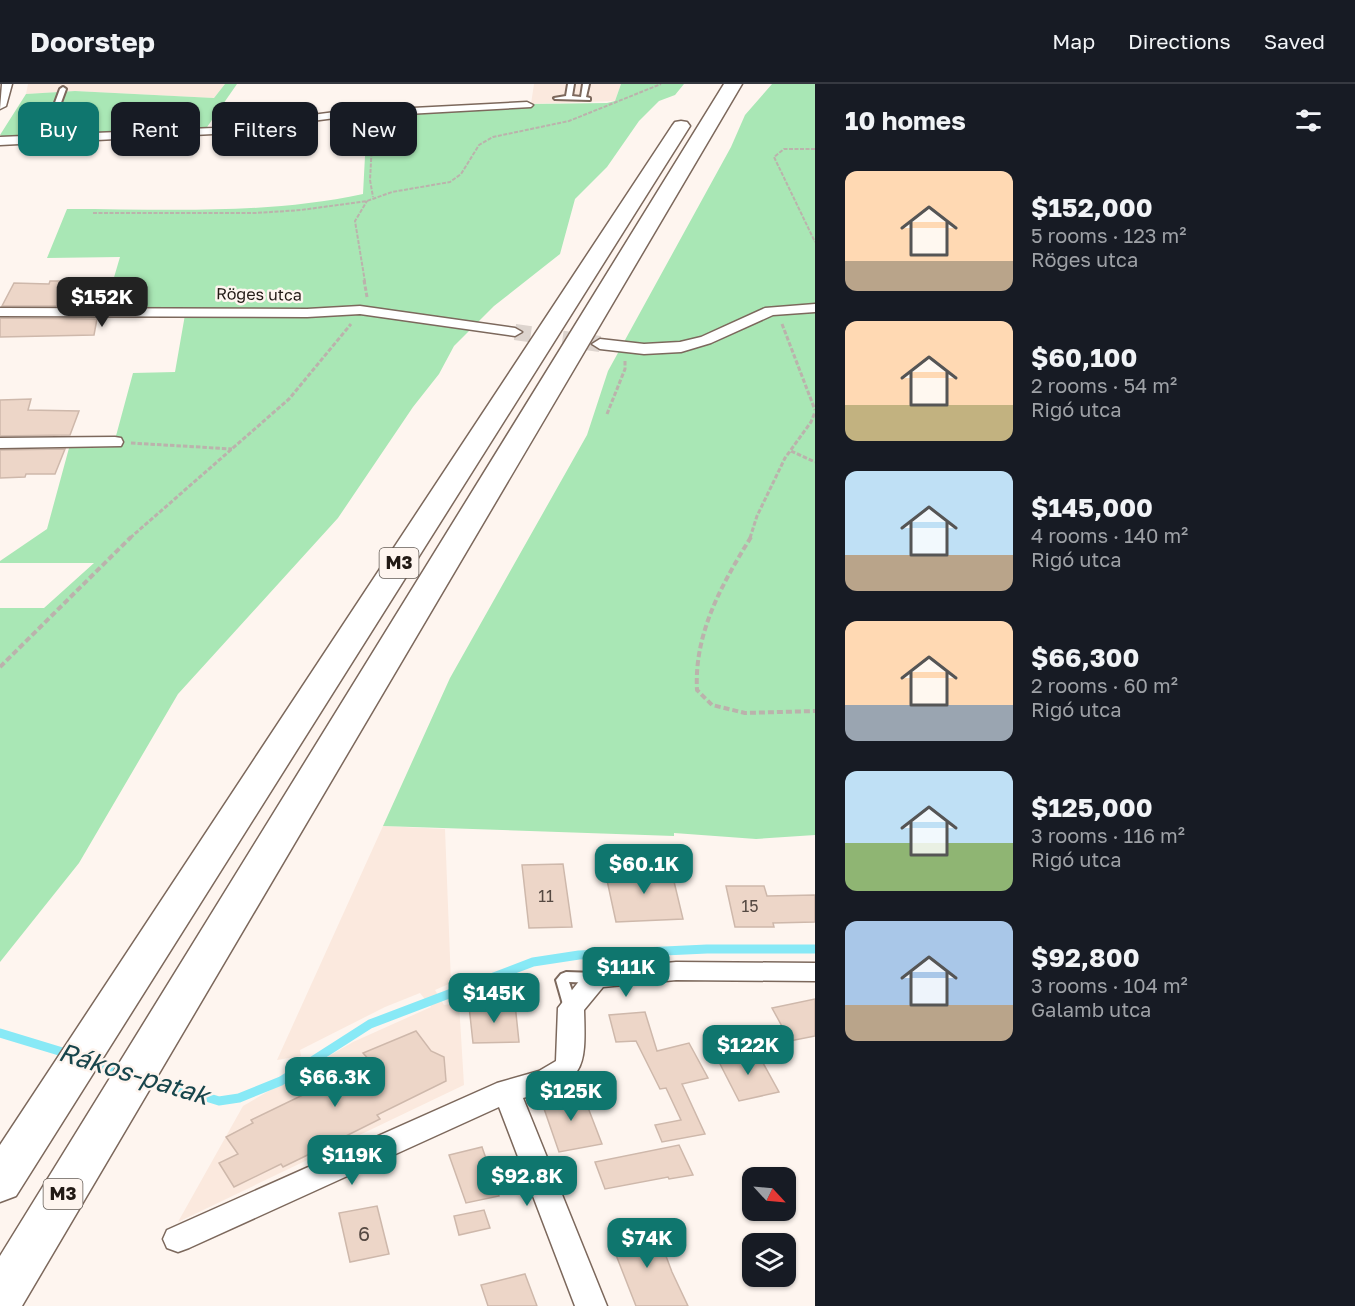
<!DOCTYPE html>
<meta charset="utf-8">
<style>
:root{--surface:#171b24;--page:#20242c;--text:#f1f3f6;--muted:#9ea1a6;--line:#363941;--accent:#0f766e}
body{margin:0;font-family:"Golos Text",sans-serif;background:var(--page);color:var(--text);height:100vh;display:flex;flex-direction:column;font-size:22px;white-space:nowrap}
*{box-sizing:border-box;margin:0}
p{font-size:20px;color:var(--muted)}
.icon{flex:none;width:33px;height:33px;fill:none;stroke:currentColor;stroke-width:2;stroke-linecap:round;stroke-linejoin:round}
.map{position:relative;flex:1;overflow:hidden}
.details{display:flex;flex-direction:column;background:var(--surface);width:540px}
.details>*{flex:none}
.banner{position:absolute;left:18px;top:18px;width:570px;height:54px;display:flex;gap:12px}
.needle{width:39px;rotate:116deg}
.controls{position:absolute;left:742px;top:1083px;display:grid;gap:12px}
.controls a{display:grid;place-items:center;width:54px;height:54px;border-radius:12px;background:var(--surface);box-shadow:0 2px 4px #0004;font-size:30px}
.price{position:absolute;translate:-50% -51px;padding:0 14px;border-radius:12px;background:var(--accent);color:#fff;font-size:20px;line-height:39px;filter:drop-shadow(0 2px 3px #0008)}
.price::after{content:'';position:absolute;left:50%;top:36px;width:18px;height:14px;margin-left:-9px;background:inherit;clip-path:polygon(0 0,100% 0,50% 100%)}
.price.active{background:#222;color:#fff}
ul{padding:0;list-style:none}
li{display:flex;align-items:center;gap:18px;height:150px;padding:0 30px}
li span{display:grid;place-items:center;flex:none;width:168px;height:120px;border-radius:12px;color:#555}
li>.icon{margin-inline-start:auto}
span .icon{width:72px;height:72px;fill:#fffc;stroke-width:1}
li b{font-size:26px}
h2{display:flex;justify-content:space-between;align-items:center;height:72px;padding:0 30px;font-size:26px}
.pill{padding:0 21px;border-radius:12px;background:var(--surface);box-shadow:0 2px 4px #0004;font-size:21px;line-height:54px}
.pill.active{background:var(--accent);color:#fff}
header{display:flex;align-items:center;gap:36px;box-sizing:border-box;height:84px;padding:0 30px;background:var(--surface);border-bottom:2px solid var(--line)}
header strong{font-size:28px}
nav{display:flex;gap:33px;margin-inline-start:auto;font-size:21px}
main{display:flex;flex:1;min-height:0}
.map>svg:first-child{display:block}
.built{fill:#fbe9de}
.green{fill:#a9e7b5}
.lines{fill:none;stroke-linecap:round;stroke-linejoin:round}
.stream{stroke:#88e9f6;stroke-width:9}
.building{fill:#edd6c8;stroke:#ceb8ab;stroke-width:1.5}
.minor-tunnel{stroke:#ddd4ce;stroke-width:16;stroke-dasharray:16 8;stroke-linecap:butt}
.service-casing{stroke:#7c685c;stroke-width:4}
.minor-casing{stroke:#7c685c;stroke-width:3}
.motorway-casing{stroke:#7c685c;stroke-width:3}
.path-far2{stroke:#bbb2ac;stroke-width:2;stroke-dasharray:4 1.5;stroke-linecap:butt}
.path-far1{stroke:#bbb2ac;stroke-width:3;stroke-dasharray:4.5 2;stroke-linecap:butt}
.path{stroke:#bbb2ac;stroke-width:4;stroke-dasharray:6 3;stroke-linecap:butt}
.service{fill:#fff;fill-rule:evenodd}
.minor{fill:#fff;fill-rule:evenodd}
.motorway{fill:#fff;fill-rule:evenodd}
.labels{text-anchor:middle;stroke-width:5;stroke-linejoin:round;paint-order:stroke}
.far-street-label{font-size:16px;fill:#221a15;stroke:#fef5ef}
.number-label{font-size:16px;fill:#554942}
.shield{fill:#fef5ef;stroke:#645c56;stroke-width:1.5}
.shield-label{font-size:18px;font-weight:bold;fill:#221a15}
.near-number-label{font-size:20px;fill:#554942}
.near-water-label{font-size:26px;font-style:italic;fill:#18454b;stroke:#fef5ef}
</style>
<header>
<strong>Doorstep</strong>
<nav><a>Map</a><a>Directions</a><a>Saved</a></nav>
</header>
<main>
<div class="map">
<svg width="815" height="1222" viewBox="0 0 815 1222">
<rect width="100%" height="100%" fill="#fef5ef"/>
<path class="built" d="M28,0H225L214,14L75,7L26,10Z
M534,0H621L615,17L531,20Z
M383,742L445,745L451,899L435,906L444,921L459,919L464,1001L178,1138L243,1022L353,958L431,923L420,909L385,923L300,966L301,972L277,976Z"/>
<path class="green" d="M225,0H237L205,46L5,54L0,51L26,10L75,7L214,14Z
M621,0H684L675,11L659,17L639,37L607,83L575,115L560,170L494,222L454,262L439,290L413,323L338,434L178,610L79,779L0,878V524H44L94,479H0V477L47,445L69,364L113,363L133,289L175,288L186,225L105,224L120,173L47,174L67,125C166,125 266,131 363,110L367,34L359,32L386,29L531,23V20L607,19L615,17Z
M772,0H815V751L756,755L674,749V752L383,742L450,594L587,351L608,287L731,63L745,31Z"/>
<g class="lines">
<path class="stream" d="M0,949L69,970
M91,977L123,987
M148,995L219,1017L239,1014L281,997L370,940L533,878L579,871L707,865H815"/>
</g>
<path class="building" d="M50,197H70L66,206L101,205L98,222H2L14,199L49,200Z
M0,234L97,235L94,251L0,253Z
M31,315L28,326L79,327L70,351L0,352V316Z
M65,365L55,390H26L25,393L0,394V366Z
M563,780L572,843L529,844L522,781Z
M671,785L683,835L616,838L605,787Z
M726,802H764L767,812L815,811V838L773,839L774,843H735Z
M815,915V952L790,957L772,924Z
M515,920L519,958L473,959L469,922Z
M645,928L657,967L689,959L708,994L682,1000L705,1050L662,1058L655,1041L681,1036L666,1004L660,1005L636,957L616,958L609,931Z
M416,947L431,967L444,973L446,997L377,1031L380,1035L326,1062L283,1083L281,1080L234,1103L219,1079L238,1070L226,1053L253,1039L251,1036L371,978L363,969Z
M757,968L779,1008L739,1017L718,976Z
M582,1008L602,1060L559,1068L541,1016Z
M679,1061L693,1091L669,1095L668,1093L605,1105L595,1078Z
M482,1063L499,1112L466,1119L449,1071Z
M377,1122L389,1170L350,1178L339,1129Z
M484,1126L490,1144L459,1151L454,1132Z
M655,1143L672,1188L688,1222H636L609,1153Z
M525,1190L537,1222H488L481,1201Z"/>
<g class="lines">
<path class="minor-tunnel" d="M515,248L600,260"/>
<defs>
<path id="service" d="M568,0H574L572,12L581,13L583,0H589L586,13L590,14V16L555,15L554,14L566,12Z
M63,3L66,5L59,24L57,43L54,45L51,43L53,24L60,5Z
M566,888L596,889L601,891L602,894L601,897L596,899L569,898L578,924L576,927L571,929L566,927L564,924L556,896L561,890Z"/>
<path id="minor" d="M2,0H12L6,22L0,25Z
M527,18L533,21L531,23L335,34L213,50L0,61V53L213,44L335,28Z
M815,220V228L773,231L711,259L681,268L644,270L600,265L592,260L600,255L644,260L680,258L701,253L765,224Z
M360,222L515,244L522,248L515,252L360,230L307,233L0,232V224L307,225Z
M115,353L121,354L123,358L121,362L0,364V354Z
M676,878L815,879V897L676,896L603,903L584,926C586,987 585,997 523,1014L607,1222H575L499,1023L189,1164L178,1168L167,1164L163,1155L167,1146L497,999L539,987L556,977L558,924L587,887Z"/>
<path id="motorway" d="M724,0H742L22,1222H0V1172Z
M681,37L687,38L690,42L16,1112L0,1118V1061L672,42L675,38Z"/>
</defs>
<use href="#service" class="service-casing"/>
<use href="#minor" class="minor-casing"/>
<use href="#motorway" class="motorway-casing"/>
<path class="path-far2" d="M373,41L370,96L373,113
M815,65H784L774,73L815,158
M93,129H256L301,126L367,117L392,108L450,98L461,90L479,61L493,53L569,37L661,0
M365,198L355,137L367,117"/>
<path class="path-far1" d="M364,196L367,213
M782,240L815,326
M607,330L625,285V276
M131,359L232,365
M791,367L815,378
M130,454L289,315L351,240
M750,454L757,432L785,374L811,338L815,328"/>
<path class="path" d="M751,453C722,500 694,549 697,606L712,621L745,629L815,627
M0,583L131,453"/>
<use href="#service" class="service"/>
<use href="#minor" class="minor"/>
<use href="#motorway" class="motorway"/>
</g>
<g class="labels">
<g class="far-street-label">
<text transform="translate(259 210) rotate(1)" y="6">Röges utca</text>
</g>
<g class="number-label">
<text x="546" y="818">11</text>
<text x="750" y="828">15</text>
</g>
<g class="shield">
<rect x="379.5" y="464" width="39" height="30" rx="4.5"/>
<rect x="43.5" y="1095" width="39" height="30" rx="4.5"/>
</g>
<g class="shield-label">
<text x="399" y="485">M3</text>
<text x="63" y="1116">M3</text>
</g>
<g class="near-number-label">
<text x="364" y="1157">6</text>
</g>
<g class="near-water-label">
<text transform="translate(134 990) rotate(17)" y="9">Rákos-patak</text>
</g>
</g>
</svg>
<div class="controls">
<a><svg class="needle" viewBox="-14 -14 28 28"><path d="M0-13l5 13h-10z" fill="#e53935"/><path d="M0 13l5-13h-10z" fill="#9ea1a6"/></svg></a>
<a><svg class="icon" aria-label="layers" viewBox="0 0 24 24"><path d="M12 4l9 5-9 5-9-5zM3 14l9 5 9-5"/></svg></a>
</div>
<b class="price active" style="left:102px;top:244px">$152K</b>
<b class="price" style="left:644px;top:811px">$60.1K</b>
<b class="price" style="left:626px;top:914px">$111K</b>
<b class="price" style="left:494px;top:940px">$145K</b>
<b class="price" style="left:748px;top:992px">$122K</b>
<b class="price" style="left:335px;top:1024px">$66.3K</b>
<b class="price" style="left:571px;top:1038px">$125K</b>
<b class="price" style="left:352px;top:1102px">$119K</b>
<b class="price" style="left:527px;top:1123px">$92.8K</b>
<b class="price" style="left:647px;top:1185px">$74K</b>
<div class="banner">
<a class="pill active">Buy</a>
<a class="pill">Rent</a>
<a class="pill">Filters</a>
<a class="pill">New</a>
</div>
</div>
<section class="details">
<h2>10 homes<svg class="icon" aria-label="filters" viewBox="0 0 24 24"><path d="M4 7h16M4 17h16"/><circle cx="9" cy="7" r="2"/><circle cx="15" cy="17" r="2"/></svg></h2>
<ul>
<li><span style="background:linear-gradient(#ffd9b3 75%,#b9a48a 0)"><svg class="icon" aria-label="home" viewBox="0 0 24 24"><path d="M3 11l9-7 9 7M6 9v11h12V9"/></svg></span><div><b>$152,000</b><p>5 rooms · 123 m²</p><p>Röges utca</p></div></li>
<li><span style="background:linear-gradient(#ffd9b3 70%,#c2b280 0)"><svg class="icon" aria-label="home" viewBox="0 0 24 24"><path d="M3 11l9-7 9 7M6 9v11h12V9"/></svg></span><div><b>$60,100</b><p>2 rooms · 54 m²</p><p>Rigó utca</p></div></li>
<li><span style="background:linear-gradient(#bfe0f5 70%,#b9a48a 0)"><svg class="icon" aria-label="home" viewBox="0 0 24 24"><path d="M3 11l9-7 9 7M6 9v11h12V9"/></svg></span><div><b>$145,000</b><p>4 rooms · 140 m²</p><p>Rigó utca</p></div></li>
<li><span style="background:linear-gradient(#ffd9b3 70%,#9aa5b1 0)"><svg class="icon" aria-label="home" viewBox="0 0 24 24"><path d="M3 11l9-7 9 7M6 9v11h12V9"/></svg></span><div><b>$66,300</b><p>2 rooms · 60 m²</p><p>Rigó utca</p></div></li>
<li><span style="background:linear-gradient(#bfe0f5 60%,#8fb573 0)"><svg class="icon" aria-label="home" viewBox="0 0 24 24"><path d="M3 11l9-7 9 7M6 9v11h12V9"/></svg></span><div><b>$125,000</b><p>3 rooms · 116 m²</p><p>Rigó utca</p></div></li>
<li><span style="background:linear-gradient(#a9c7e8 70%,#b9a48a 0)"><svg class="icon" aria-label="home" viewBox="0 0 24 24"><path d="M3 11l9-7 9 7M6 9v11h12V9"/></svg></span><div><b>$92,800</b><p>3 rooms · 104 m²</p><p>Galamb utca</p></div></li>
</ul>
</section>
</main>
